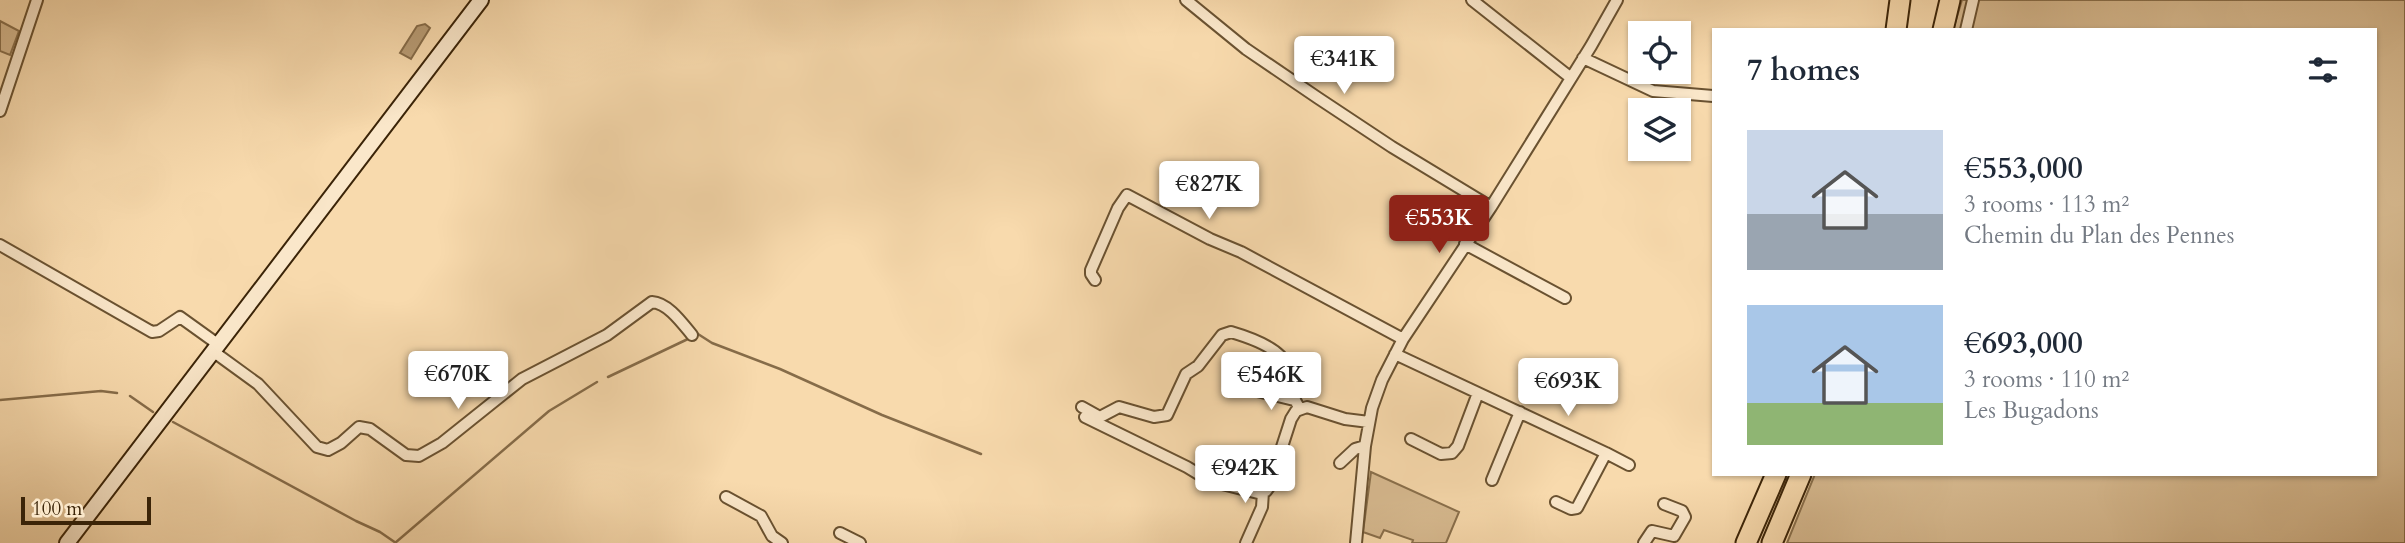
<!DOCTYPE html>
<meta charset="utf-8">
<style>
:root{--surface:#fff;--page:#f2f2f3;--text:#1f2937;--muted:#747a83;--accent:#8f2418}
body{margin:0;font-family:Cardo,serif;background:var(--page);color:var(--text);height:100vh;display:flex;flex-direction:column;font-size:26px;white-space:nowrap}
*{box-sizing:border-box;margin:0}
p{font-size:23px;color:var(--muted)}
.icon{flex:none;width:38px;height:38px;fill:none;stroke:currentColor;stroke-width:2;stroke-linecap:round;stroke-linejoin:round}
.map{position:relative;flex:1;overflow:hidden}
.side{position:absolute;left:1712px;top:28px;width:665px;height:448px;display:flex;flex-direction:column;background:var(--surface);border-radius:0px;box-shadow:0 2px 5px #0004}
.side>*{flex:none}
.buttons{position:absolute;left:1628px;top:21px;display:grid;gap:14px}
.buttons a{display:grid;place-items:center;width:63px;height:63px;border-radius:0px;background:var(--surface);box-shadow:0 2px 5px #0004;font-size:35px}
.scale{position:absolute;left:21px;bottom:18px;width:130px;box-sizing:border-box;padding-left:7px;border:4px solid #3b2408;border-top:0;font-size:19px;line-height:24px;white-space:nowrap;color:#3b2408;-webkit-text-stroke:5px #fae7ca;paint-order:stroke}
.price{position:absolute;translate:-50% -60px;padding:0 16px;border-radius:7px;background:#fff;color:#222;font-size:23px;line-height:46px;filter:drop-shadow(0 2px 4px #0008)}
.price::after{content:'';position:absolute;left:50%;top:42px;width:21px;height:16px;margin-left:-10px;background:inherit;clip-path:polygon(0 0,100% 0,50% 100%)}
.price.on{background:var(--accent);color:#fff}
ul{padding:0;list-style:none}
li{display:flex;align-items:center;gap:21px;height:175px;padding:0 35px}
li span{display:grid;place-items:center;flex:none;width:196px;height:140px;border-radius:0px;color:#555}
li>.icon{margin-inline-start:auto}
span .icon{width:84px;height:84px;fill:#fffc;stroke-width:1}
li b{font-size:30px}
h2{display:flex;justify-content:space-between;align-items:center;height:84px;padding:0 35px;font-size:30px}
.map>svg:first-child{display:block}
.green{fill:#d8bb91;stroke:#8a704c;stroke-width:2}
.water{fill:#b89c75;stroke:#866c49;stroke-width:2}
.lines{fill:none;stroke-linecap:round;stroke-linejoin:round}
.stream{stroke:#866c49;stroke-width:2.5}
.street-casing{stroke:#6a5231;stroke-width:14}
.secondary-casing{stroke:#3b2408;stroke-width:18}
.highway-casing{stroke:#3b2408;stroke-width:23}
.street{stroke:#fae7ca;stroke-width:10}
.secondary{stroke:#fae7ca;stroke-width:14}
.highway{stroke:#f8daad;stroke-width:19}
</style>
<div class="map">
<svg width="2405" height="543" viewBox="0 0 2405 543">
<rect width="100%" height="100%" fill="#f8daad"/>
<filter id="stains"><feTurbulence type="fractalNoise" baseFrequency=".00286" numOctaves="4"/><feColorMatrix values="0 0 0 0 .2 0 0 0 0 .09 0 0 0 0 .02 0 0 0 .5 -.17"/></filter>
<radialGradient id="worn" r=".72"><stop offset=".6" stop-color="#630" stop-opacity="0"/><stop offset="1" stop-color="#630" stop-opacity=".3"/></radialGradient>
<path class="green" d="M1962,0H2405V543H1787L1815,474H2375V30H1953Z
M0,21L19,31L10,55L0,51Z
M1371,472L1459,512L1446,543H1412L1413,540L1384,530L1380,538L1363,532Z"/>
<path class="water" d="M425,24L430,28L411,59L400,53L417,26Z"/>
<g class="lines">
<path class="stream" d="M698,334L712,343L780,369L882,415L981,454
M608,377L690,338
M130,396L153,412
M0,400L101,391L117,393
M173,422L356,521L380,532L396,543
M395,543L549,411L597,382"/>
<defs>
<path id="street" d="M1186,0L1246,49L1318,98L1392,147L1491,207
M1472,0L1571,78
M1966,30L1973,0
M1583,58L1653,91L1713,96
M0,111L37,0
M1465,244L1565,298
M0,245L152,332L159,331L180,317L219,345
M1095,280L1091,274V270L1118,208L1127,195L1210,239L1241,252L1403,339
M214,352L258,384L317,447L328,450L341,443L359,427L370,429L406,455L419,456L442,443L522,379L607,335L652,302C668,303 682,323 692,335
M1395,354L1606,453L1577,508L1571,509L1556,502
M1257,391L1294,400
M1082,407L1100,417L1119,407L1154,417L1167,415L1186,374L1198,366L1222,335L1231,332C1248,337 1281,348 1287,366C1293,383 1289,393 1300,409
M1085,417L1187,467L1210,481L1258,493L1266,491L1269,487L1291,419L1296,411L1307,407L1345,419L1369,422
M1411,439L1441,454L1452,453L1458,446L1478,393
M1606,453L1629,465
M1340,463L1355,449L1365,446
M1492,480L1520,412
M726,497L761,516L772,536L782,543
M840,533L860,543
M1246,543L1262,507L1263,492
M1356,543L1365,446L1372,408L1382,380L1403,339L1491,207L1591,46L1617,0
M1644,543L1652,531L1674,536L1685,517L1682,511L1664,504"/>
<path id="secondary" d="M67,543L481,0"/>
<path id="highway" d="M1896,30L1900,0
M1943,30L1950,0
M1746,543L1776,474
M1772,543L1801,474"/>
</defs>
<use href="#street" class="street-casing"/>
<use href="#secondary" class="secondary-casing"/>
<use href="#highway" class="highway-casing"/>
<use href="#street" class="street"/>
<use href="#secondary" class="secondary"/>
<use href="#highway" class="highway"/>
</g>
<rect width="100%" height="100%" filter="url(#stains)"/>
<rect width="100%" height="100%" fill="url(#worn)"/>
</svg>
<div class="buttons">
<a><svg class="icon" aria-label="locate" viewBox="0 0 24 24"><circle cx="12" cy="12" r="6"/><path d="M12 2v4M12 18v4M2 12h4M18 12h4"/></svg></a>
<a><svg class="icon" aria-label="layers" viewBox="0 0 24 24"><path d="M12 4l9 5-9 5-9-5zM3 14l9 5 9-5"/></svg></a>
</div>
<div class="scale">100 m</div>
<b class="price" style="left:1344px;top:96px">€341K</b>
<b class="price" style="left:1209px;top:221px">€827K</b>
<b class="price on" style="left:1439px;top:255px">€553K</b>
<b class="price" style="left:458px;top:411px">€670K</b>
<b class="price" style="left:1271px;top:412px">€546K</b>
<b class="price" style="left:1568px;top:418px">€693K</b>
<b class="price" style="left:1245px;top:505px">€942K</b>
<section class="side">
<h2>7 homes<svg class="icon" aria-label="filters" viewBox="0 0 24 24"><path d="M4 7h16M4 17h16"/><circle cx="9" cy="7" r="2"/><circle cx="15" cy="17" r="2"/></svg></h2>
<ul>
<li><span style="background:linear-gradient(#c9d6e8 60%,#9aa5b1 0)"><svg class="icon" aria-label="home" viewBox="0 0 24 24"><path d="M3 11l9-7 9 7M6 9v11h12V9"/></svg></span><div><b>€553,000</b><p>3 rooms · 113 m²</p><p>Chemin du Plan des Pennes</p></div></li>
<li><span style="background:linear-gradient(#a9c7e8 70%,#8fb573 0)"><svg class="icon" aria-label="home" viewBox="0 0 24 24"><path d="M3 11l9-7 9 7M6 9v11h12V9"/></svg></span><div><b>€693,000</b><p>3 rooms · 110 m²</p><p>Les Bugadons</p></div></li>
</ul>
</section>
</div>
